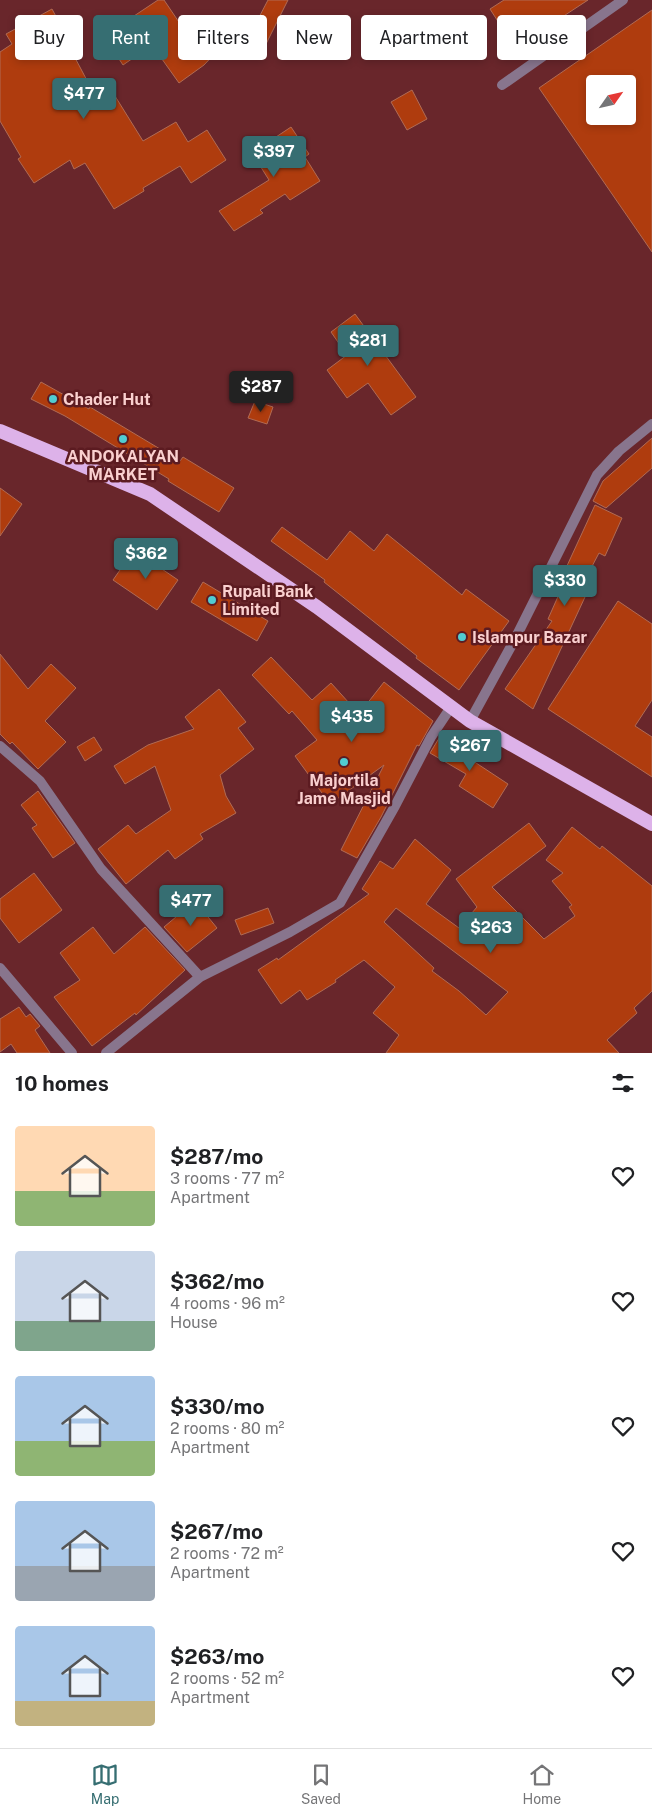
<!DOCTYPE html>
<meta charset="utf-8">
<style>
:root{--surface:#fff;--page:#f2f2f2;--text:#202124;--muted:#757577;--line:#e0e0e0;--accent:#366e72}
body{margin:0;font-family:"Public Sans",sans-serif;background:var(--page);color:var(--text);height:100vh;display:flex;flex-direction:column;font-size:19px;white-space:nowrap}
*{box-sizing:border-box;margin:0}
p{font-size:16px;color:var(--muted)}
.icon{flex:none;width:28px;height:28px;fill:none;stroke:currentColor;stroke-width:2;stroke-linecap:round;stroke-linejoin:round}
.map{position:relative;height:1053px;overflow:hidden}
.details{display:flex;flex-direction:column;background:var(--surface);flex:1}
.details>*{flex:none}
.top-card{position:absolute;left:15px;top:15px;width:622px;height:45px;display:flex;gap:10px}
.needle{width:32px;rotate:56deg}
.fabs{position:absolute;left:586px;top:75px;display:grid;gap:10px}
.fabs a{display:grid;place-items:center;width:50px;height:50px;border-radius:5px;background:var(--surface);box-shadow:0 2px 8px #0003;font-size:25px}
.price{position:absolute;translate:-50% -42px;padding:0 11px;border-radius:5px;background:var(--accent);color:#fff;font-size:16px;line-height:32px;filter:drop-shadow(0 1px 2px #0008)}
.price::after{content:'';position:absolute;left:50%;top:30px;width:15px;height:11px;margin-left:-8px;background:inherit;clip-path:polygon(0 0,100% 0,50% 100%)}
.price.on{background:#222;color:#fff}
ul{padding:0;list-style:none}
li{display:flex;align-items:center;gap:15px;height:125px;padding:0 15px}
li span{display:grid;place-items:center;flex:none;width:140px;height:100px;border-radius:5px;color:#555}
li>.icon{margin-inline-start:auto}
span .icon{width:60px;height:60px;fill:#fffc;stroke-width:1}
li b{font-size:21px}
h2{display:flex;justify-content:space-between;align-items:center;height:60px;padding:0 15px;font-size:21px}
.tag{padding:0 18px;border-radius:5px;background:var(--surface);box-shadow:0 2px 8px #0003;font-size:18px;line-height:45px}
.tag.on{background:var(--accent);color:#fff}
.menu{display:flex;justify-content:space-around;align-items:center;height:70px;border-top:1px solid var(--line);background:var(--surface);font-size:14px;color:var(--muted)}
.menu a{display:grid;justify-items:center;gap:2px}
.menu .on{color:var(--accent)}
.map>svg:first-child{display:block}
.building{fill:#af3c0e;stroke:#b16b54;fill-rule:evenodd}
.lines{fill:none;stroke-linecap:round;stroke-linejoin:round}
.minor{stroke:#88758d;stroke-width:10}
.trunk{stroke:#ddb2e9;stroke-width:14}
.poi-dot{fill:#51ccd1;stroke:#5c1b21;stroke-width:2}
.labels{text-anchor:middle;stroke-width:5;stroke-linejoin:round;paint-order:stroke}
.poi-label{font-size:16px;font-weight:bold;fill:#fad0cf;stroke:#5c1b21;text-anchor:start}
</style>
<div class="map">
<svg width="652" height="1053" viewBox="0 0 652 1053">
<rect width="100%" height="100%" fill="#69262b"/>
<path class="building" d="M158,0H164L189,37L198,27L221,47L204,65L179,83L152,45L123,65L104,36Z
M268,0H288L260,56L243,48Z
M504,0H588L515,48L490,9Z
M52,9L75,52L73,54L100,105L115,96L143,141L176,122L188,142L207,130L226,160L191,183L180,166L143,188L144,191L114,209L85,163L74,169L70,160L34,183L18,159L21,157L0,121V52L12,44L6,34Z
M652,10V252L539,88ZM595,84H628V116H595Z
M412,90L427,119L407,130L391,102Z
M291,127L309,154L305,157L320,181L290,200L285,194L260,210L263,213L234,231L219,211L269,180L252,153Z
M355,314L416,397L391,415L368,383L347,398L327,370L347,355L331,332Z
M41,382L89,409L90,407L180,461L183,457L234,488L219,512L168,481L169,479L65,416L31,399Z
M255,401L273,407L267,424L248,418Z
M652,438V468L606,508L593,501L603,481Z
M0,488L22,504L0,536Z
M595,505L622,518L605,556L599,553L578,593L585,597L533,709L505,689L552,621L548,619L564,583L560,581Z
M282,527L327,560L350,531L374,551L387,534L462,595L466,589L509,621L459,690L416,658L417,656L324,582L325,580L271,541Z
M134,550L178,580L157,610L113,580Z
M203,582L268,621L257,641L191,602Z
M618,601L652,624V700L635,726L652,737V777L548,709Z
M0,654L28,689L51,664L76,688L45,721L66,742L38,769L12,742L10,744L0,734Z
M271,657L312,700L331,683L359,714L384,682L433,721L419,746L417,745L381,817L357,858L341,850L384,765L330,804L295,756L317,740L292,711L289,714L252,675Z
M219,689L246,722L238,728L254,749L220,775L226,796L236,813L200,834L203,839L175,859L168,850L126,884L98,849L128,825L136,834L171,810L155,766L125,784L114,766L148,745L194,729L185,717Z
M441,735L470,752L467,757L508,784L493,808L459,786L466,774L430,753Z
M94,737L102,750L85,761L77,747Z
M38,791L75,843L53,858L32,828L37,825L21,805Z
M529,823L546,846L492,887L544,939L575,916L569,907L572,905L552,881L563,873L546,860L572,827L600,849L602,846L652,886V991L634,1008L637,1013L607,1040L619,1053H386L399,1035L373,1013L395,987L364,960L335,980L336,982L307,1000L300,990L281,1004L258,970L277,958L278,960L369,894L362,889L380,861L393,869L415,839L451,870L426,904L459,928L477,907L456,879ZM396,908L508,992L486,1015L459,991L432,971L434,968L384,922Z
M34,873L62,910L19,943L0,918V899Z
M195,901L217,928L187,952L164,927Z
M268,908L274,923L241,935L235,920Z
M93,927L114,954L145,927L185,970L136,1015L135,1013L92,1046L54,997L80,980L60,953Z
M19,1007L26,1017L30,1014L40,1026L35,1030L50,1053H17L11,1044L0,1052V1019Z"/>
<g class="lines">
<path class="minor" d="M502,85L623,0
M470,721L515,639L597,475L619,451L652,424
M0,746L40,781L101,869L200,977
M0,968L72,1053
M106,1053L200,977L290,932L340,903L395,806L431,737L451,707"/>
<path class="trunk" d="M0,431L150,494L317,607L470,721L652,824"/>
</g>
<g class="poi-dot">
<circle cx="53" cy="399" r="5"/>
<circle cx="123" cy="439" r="5"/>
<circle cx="212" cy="600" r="5"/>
<circle cx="462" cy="637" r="5"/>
<circle cx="344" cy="762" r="5"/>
</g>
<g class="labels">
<g class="poi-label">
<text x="63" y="405">Chader Hut</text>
<text x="123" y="462" text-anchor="middle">ANDOKALYAN<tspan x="123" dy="18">MARKET</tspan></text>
<text x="222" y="597">Rupali Bank<tspan x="222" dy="18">Limited</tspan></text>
<text x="472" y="643">Islampur Bazar</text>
<text x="344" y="786" text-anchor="middle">Majortila<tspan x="344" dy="18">Jame Masjid</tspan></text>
</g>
</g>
</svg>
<div class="fabs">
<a><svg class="needle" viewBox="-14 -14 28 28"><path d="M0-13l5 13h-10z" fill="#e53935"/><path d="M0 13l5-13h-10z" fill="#757577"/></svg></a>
</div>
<b class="price" style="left:84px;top:120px">$477</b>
<b class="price" style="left:274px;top:178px">$397</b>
<b class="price" style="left:368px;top:367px">$281</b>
<b class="price on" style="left:261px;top:413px">$287</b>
<b class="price" style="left:146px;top:580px">$362</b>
<b class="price" style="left:565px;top:607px">$330</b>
<b class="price" style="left:352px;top:743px">$435</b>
<b class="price" style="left:470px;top:772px">$267</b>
<b class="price" style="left:191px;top:927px">$477</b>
<b class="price" style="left:491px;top:954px">$263</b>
<div class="top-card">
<a class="tag">Buy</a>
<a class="tag on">Rent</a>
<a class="tag">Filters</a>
<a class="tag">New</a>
<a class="tag">Apartment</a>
<a class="tag">House</a>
</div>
</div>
<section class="details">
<h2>10 homes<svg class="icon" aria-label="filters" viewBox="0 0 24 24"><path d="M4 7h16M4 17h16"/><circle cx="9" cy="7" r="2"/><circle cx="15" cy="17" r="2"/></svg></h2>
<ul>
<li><span style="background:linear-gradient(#ffd9b3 65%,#8fb573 0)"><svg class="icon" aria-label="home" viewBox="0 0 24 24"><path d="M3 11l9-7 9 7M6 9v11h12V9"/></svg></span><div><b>$287/mo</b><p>3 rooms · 77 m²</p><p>Apartment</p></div><svg class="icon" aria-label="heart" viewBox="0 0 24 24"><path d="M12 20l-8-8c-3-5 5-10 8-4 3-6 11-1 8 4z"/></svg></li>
<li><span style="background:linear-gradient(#c9d6e8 70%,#7fa58c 0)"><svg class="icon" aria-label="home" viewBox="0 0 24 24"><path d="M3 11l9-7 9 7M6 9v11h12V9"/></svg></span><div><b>$362/mo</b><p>4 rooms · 96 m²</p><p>House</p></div><svg class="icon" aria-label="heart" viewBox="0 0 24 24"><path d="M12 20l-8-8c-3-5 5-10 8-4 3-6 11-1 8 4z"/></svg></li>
<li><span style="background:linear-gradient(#a9c7e8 65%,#8fb573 0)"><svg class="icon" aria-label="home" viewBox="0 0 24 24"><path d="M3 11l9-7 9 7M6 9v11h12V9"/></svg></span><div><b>$330/mo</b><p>2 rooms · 80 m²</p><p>Apartment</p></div><svg class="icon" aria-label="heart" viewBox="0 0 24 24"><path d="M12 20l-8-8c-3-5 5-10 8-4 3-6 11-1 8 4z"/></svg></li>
<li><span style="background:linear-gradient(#a9c7e8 65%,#9aa5b1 0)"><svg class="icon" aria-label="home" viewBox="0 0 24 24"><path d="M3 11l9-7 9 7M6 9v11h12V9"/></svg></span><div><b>$267/mo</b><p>2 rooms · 72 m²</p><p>Apartment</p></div><svg class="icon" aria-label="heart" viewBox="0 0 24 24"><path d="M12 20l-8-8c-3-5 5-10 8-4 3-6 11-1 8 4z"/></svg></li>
<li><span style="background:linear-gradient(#a9c7e8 75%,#c2b280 0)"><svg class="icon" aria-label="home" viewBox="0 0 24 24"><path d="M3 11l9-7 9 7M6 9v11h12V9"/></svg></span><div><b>$263/mo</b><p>2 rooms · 52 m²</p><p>Apartment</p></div><svg class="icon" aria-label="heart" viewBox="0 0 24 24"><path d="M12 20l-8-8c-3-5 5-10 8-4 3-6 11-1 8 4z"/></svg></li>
</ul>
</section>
<nav class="menu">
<a class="on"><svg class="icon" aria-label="map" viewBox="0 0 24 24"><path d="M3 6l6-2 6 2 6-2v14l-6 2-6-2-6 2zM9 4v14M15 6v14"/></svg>Map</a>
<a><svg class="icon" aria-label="saved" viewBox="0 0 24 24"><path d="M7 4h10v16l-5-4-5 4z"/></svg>Saved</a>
<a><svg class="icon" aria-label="home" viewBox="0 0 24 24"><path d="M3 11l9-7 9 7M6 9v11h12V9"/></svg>Home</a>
</nav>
